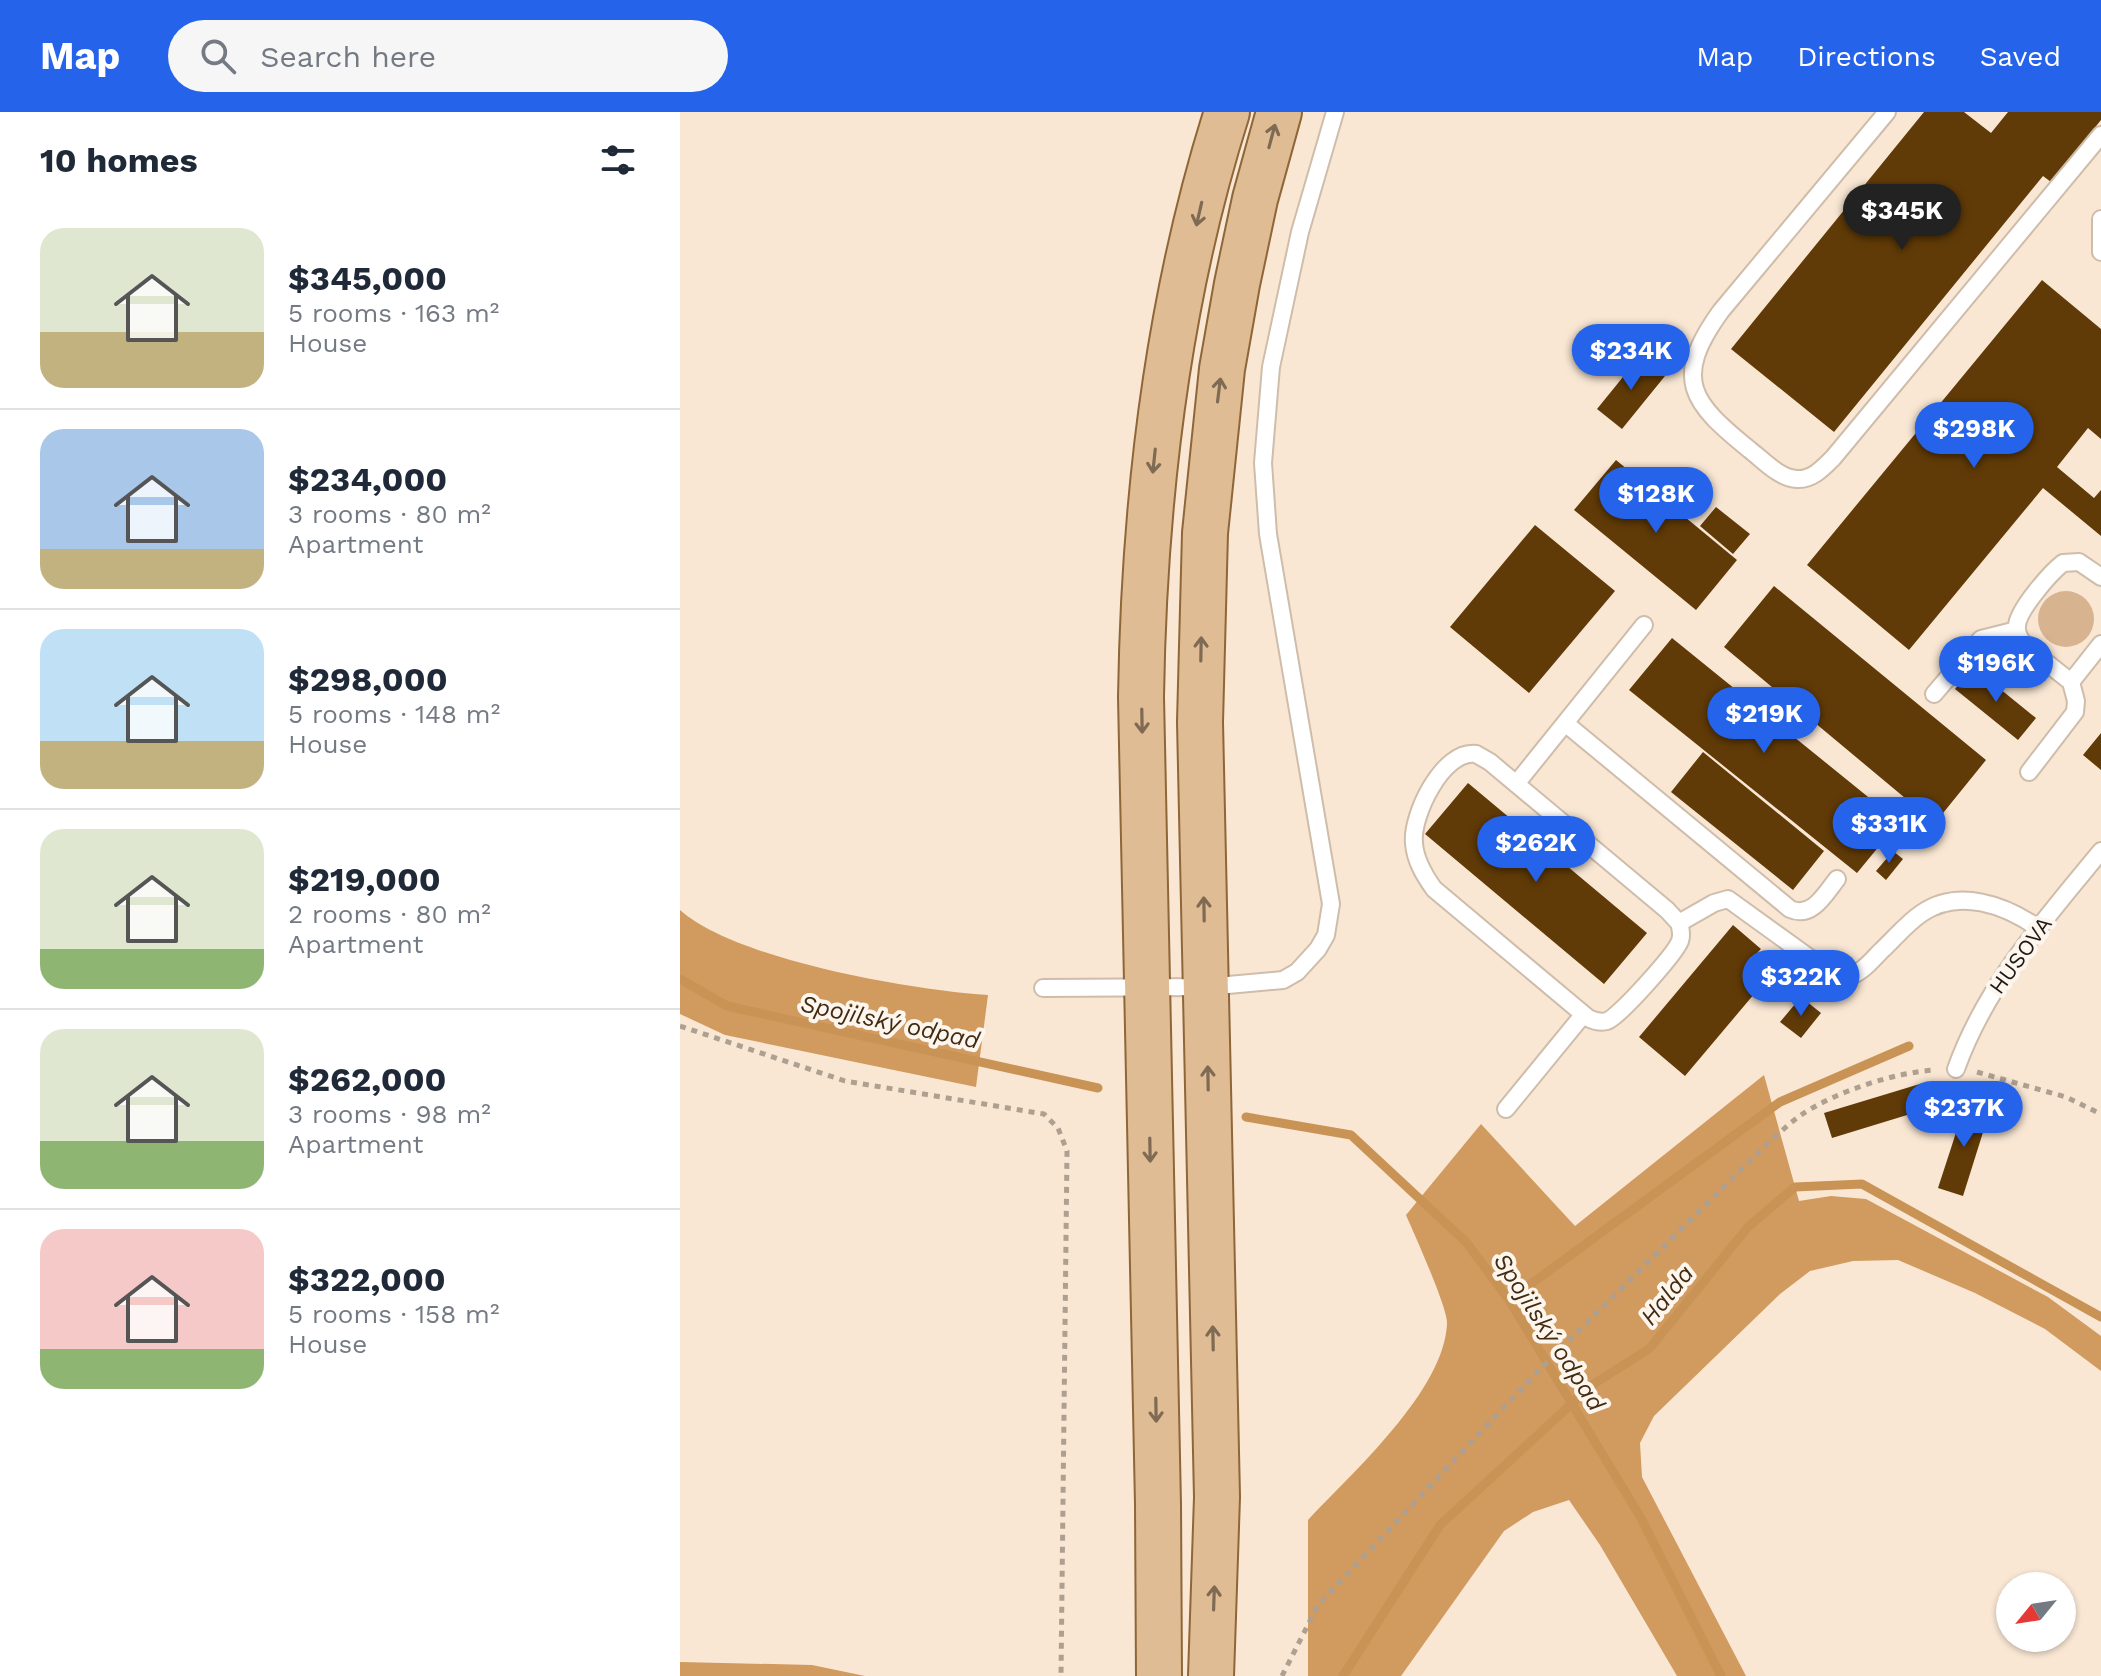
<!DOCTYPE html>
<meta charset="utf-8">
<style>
:root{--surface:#fff;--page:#f6f6f7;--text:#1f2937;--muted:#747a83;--line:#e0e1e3;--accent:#2563eb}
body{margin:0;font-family:"Work Sans",sans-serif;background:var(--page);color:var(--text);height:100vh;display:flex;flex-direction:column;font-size:30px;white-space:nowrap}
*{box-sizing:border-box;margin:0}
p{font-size:26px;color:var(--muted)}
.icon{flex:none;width:44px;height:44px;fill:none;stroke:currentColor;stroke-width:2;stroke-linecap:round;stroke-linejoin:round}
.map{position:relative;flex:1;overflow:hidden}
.details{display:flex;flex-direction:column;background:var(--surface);width:680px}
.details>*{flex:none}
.needle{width:52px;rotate:240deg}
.controls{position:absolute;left:1316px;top:1460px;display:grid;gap:16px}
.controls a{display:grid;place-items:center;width:80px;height:80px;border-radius:50%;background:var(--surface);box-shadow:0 2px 6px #0004;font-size:40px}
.price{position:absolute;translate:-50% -68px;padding:0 18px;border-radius:28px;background:var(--accent);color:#fff;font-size:26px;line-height:52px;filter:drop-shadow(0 2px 4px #0008)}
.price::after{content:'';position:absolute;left:50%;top:48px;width:24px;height:18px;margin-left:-12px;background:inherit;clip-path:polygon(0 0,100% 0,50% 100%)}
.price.active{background:#222;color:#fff}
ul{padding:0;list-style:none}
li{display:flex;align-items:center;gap:24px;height:200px;padding:0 40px}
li+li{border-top:2px solid var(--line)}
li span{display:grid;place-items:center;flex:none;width:224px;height:160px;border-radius:24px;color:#555}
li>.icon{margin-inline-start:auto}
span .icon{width:96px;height:96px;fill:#fffc;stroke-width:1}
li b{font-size:34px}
h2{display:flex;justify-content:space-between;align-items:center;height:96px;padding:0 40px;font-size:34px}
header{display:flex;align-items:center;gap:48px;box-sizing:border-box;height:112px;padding:0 40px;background:var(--accent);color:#fff}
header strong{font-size:38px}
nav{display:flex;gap:44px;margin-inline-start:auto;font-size:28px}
.search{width:560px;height:72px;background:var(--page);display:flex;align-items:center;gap:20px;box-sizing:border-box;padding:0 28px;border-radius:44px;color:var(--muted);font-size:30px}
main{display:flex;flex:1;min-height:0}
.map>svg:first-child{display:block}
.green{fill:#d7b48f}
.forest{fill:#d19a5e}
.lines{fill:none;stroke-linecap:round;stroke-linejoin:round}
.stream{stroke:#c99356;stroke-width:9}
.building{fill:#613b07}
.service-casing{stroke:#cebdaa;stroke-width:20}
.primary-casing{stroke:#8e6638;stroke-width:48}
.path{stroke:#aea091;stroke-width:5;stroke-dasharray:6 6;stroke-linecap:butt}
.service{stroke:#fff;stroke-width:16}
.primary{stroke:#dfbc94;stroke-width:44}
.oneway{stroke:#7f6a53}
.labels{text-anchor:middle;stroke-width:8;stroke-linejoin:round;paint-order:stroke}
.street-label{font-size:22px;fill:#1f1912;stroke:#fdf6ee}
.water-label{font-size:24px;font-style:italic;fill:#422b10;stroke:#fdf6ee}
</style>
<header>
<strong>Map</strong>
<div class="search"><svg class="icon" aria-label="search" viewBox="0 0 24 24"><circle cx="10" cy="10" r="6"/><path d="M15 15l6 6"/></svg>Search here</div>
<nav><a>Map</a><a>Directions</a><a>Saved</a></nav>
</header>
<main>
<section class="details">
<h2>10 homes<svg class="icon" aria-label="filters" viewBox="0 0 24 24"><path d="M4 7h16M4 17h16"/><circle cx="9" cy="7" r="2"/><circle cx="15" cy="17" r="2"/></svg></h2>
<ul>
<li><span style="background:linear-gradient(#dfe7d0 65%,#c2b280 0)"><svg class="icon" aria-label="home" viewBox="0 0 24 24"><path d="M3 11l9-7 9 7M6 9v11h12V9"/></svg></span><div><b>$345,000</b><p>5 rooms · 163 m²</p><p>House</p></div></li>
<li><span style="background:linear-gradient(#a9c7e8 75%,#c2b280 0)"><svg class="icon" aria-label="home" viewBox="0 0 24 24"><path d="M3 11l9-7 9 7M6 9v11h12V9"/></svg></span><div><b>$234,000</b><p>3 rooms · 80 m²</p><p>Apartment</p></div></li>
<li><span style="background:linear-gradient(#bfe0f5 70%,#c2b280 0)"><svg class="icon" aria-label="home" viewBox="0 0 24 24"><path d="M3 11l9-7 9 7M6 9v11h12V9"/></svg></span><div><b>$298,000</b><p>5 rooms · 148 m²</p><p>House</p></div></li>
<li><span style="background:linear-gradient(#dfe7d0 75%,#8fb573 0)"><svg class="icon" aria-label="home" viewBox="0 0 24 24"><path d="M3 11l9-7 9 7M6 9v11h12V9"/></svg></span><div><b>$219,000</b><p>2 rooms · 80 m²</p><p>Apartment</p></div></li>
<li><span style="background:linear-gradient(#dfe7d0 70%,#8fb573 0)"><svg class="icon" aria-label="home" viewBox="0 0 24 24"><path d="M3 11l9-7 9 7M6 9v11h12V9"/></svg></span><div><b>$262,000</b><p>3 rooms · 98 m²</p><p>Apartment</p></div></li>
<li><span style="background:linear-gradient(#f6c9c9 75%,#8fb573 0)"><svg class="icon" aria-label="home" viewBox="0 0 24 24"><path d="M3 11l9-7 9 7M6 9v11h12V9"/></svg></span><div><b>$322,000</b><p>5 rooms · 158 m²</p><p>House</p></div></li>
</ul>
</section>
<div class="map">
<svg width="1421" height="1564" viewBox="0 0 1421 1564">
<rect width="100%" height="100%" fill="#f9e7d4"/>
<path class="green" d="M1358 507a28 28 0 1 1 56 0a28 28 0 1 1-56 0Z"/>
<path class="forest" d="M0,798C56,848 232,878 308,883L296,975L45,923L0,902Z
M1084,963L1119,1089L1151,1084L1186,1087L1368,1185L1421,1224V1259L1365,1217L1295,1181L1218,1148L1173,1149L1130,1159L1100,1182L974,1304L960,1331L962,1365L1066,1564H997L920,1433L889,1388L853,1400L824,1419L721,1564H628V1408C672,1361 765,1278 767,1211C768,1197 734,1121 726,1103L801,1012L895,1114Z
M0,1550L132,1553L185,1564H0Z"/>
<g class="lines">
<path class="stream" d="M0,867L47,894L418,976
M566,1005L671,1023L786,1130L829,1188L961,1406L1041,1564
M829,1188L1100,990L1229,934
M663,1564L760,1413L912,1273L969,1237L1068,1115L1115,1075L1182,1072L1421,1205"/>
</g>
<path class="building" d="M1244,0H1284L1311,21L1328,0H1421V8L1371,70L1363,64L1154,320L1051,237Z
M1362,168L1421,217V327L1408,316L1377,355L1414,386L1421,378V424L1363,376L1229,538L1127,453Z
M960,244L985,264L942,317L917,297Z
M936,348L1057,448L1016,498L894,398Z
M1036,395L1070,422L1053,442L1020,414Z
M855,413L935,479L849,581L770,515Z
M1094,474L1306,648L1255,711L1044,535Z
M992,526L1219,710L1177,761L949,578Z
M1293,555L1356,606L1338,628L1275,577Z
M1421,621V658L1403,643Z
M1023,640L1144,739L1113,778L991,680Z
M788,671L967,821L924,872L745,722Z
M1213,739L1223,747L1206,768L1196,759Z
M1053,813L1081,837L1072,846L1091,862L1005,964L959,925Z
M1121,885L1141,901L1121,926L1100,910Z
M1243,971L1250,996L1152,1026L1144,1001Z
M1286,990L1310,998L1283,1084L1258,1076Z"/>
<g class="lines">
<defs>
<path id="service" d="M1207,0L1041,199C991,268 1012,291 1070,338C1083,348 1099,366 1117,367C1132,368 1143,356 1153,346L1421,23
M1421,107V140
M1421,465L1399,450L1383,451C1370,461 1339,497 1337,513C1336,523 1341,529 1348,536L1391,570L1421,532
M1254,582L1301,527L1337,518
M885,611L1110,797C1132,807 1145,782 1157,767
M1349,660L1395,600L1396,589L1391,570
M836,672L964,513
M999,811C1001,817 1002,823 1000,829C995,842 939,905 927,909C920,911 914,909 908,906L754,777C744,763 735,748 734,731C731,704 763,637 796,642L810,650L987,798L999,811L1034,791L1048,787L1145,857C1151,861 1159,867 1167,865C1181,862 1192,848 1201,839C1215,826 1227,811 1242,801C1279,776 1325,793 1358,816
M363,876L526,875L603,868L617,860L638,837L646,823L651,792L588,422L583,351L591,255L620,120L655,0
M1276,957C1306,873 1365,807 1421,739
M826,997L903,903"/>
<path id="primary" d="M479,1564L478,1392L461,585C464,388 487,189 547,0
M531,1564L537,1385L520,610L525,421L542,257L557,172L575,87L599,0"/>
</defs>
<use href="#service" class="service-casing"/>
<use href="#primary" class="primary-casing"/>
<path class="path" d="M0,914L165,969L364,1002L378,1016L387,1039L381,1564
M1297,960L1386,985L1421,1002
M602,1564L638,1493L861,1256L1092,1027C1102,1019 1111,1010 1121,1003C1155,980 1215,960 1256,958"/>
<use href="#service" class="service"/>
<use href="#primary" class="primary"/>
</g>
<defs><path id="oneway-shaft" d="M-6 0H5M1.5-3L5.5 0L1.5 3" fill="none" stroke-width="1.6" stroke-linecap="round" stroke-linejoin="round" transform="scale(2)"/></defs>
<g class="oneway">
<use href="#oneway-shaft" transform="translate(592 24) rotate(-75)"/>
<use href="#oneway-shaft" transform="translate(519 102) rotate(103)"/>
<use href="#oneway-shaft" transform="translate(539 278) rotate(-83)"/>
<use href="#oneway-shaft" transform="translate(474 349) rotate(96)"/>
<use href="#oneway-shaft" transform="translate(521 537) rotate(-89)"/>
<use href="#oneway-shaft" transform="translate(462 609) rotate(89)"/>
<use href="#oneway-shaft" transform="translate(524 797) rotate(-91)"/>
<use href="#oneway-shaft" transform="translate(528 966) rotate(-91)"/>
<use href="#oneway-shaft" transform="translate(470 1038) rotate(89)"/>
<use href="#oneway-shaft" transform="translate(533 1226) rotate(-91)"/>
<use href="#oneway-shaft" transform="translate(476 1298) rotate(89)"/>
<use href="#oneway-shaft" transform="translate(534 1486) rotate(-88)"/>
</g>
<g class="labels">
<g class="street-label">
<text transform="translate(1340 843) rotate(-54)" y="8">HUSOVA</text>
</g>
<g class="water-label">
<text transform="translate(210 910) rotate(12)" y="8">Spojilský odpad</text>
<text transform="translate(987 1183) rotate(-51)" y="8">Halda</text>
<text transform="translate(869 1220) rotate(57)" y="8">Spojilský odpad</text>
</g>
</g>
</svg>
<div class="controls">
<a><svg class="needle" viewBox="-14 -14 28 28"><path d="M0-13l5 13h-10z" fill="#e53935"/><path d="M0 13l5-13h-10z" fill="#747a83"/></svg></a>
</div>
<b class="price active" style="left:1222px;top:140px">$345K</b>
<b class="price" style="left:951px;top:280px">$234K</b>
<b class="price" style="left:1294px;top:358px">$298K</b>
<b class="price" style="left:976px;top:423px">$128K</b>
<b class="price" style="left:1316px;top:592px">$196K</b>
<b class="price" style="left:1084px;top:643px">$219K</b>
<b class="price" style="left:1209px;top:753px">$331K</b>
<b class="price" style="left:856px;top:772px">$262K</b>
<b class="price" style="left:1121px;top:906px">$322K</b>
<b class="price" style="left:1284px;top:1037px">$237K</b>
</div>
</main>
